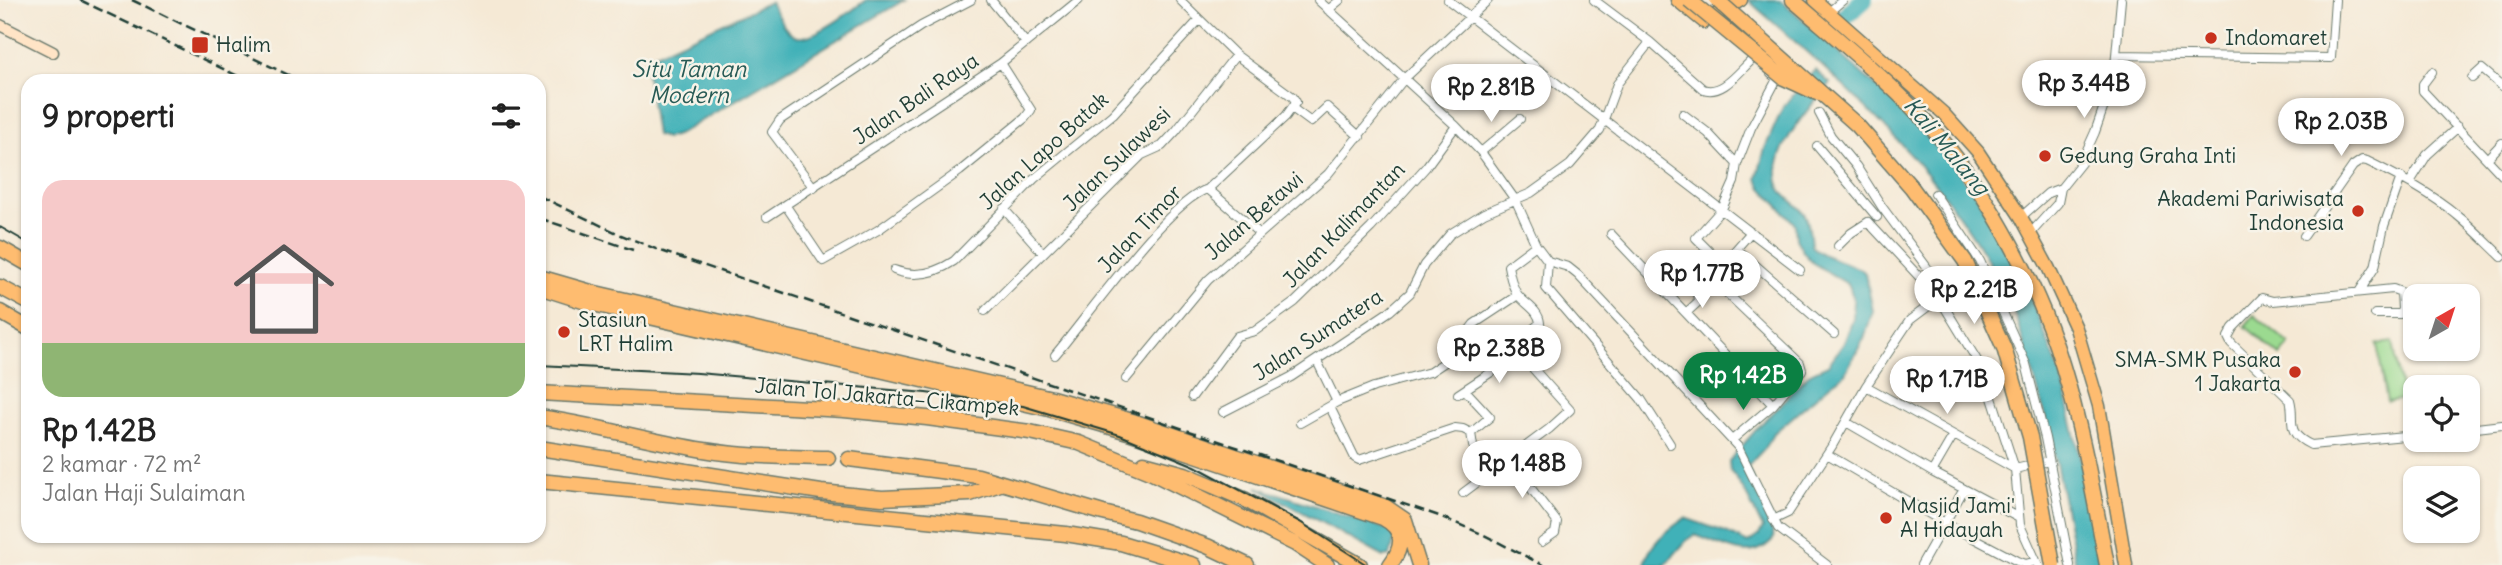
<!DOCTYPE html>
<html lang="id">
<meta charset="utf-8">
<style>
:root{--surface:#fff;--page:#f6f6f6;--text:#222;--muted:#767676;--line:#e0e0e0;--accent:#0b8043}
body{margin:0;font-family:Delius,sans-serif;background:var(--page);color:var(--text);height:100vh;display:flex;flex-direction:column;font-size:26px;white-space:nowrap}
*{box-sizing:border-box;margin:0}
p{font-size:23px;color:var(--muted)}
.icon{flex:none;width:38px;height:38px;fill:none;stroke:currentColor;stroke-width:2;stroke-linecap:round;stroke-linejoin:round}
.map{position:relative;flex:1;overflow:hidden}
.sheet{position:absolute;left:21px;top:74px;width:525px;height:469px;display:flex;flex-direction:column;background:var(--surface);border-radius:21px;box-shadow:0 2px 5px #0004}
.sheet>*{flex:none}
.needle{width:46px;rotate:39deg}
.tools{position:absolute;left:2403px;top:284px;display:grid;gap:14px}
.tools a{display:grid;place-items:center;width:77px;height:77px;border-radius:14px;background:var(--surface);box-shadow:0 2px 5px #0004;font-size:35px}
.price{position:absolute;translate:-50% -60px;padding:0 16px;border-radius:24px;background:#fff;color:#222;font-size:23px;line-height:46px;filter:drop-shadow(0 2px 4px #0008)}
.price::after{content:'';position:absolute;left:50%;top:42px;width:21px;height:16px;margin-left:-10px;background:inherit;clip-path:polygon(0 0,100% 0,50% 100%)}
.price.active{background:var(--accent);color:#fff}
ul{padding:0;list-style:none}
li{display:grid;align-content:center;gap:14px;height:371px;padding:0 21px}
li+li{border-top:2px solid var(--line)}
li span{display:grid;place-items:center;height:217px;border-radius:21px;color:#555}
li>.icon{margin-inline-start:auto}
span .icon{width:126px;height:126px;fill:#fffc;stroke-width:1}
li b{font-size:30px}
h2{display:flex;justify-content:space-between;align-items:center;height:84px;padding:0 21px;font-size:30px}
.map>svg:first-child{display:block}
.green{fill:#9bda90;stroke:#5d8c62;stroke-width:2}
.water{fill:#40b1b8;stroke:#307776;stroke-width:2}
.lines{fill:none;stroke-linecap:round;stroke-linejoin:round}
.river{stroke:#40b1b8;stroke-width:18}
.street-casing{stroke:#6a796c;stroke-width:10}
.secondary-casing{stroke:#6a796c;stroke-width:13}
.primary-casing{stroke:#6a796c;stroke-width:15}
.highway-casing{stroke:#6a796c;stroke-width:17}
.street{stroke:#fff;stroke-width:8}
.secondary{stroke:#ffe4c6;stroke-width:10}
.primary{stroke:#febc70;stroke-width:12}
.highway{stroke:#febc70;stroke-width:14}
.tram{stroke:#1f3d34;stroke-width:2}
.rail{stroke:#1f3d34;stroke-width:2.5;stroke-dasharray:10 5;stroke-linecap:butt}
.highway-bridge-casing{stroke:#6a796c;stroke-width:17;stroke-linecap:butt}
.highway-bridge{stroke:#febc70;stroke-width:14}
.poi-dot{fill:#c8321e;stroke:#f7f3e8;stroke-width:2.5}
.labels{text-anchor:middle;stroke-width:5;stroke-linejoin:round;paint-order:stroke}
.poi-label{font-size:21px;fill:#1f3d34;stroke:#f7f3e8;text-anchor:start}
.street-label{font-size:21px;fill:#1f3d34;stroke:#f7f3e8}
.water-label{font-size:23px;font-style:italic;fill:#275a55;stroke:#f7f3e8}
</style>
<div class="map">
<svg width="2502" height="565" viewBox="0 0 2502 565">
<rect width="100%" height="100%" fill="#f7f3e8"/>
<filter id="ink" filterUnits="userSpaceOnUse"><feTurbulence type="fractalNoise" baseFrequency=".0143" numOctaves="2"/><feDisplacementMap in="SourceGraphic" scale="14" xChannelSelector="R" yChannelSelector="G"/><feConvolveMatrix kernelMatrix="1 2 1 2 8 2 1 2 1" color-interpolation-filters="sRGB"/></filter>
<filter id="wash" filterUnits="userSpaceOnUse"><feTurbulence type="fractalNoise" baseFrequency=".00686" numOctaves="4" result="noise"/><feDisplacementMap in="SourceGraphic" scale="28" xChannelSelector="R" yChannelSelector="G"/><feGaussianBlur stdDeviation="1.57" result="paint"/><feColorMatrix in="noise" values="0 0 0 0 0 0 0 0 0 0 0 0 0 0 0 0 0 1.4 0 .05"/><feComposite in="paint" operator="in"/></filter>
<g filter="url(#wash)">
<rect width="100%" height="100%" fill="#f5e9d5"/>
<path class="green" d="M2254,315L2290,344L2280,356L2245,326Z
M2393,342L2403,399L2387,402L2377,344Z"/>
<path class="water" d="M866,0H904L677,135L666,138L656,135L646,69L647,60L655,54L770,2C776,12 785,34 797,37C813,41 853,10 866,0Z
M1748,0H1781L1901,109L1956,169L1978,198L2018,267L2062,377L2084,474L2100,565H2076C2062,492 2049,418 2025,348C2020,331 2015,313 2008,298C1949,175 1848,88 1748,0Z
M1815,70L1830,83C1811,106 1770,149 1778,182C1782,198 1797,202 1805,215C1810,223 1809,237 1812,247L1824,255L1861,269L1865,273L1873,311L1864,338L1844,375L1831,384L1774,433L1763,450L1747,467L1767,511L1774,538C1751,565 1727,546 1695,535L1686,541L1665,565H1645C1648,544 1668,530 1685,518L1728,533L1748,543L1759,535L1763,528C1753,509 1744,486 1730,471L1729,461L1760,425L1779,407L1793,389L1812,372L1828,365L1844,343L1853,319L1854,301L1849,285L1813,263L1804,253L1796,239L1795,224L1762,188L1757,179L1765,148L1783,107Z
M1257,487L1390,530L1395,537L1390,556L1384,557Z"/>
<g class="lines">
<path class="river" d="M1814,42L1864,0"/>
</g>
</g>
<g filter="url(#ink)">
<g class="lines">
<defs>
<path id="street" d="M991,0L1026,43
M1318,0L1456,126L1481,152L1516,201L1536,245L1548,261L1568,267L1578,275L1738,447L1778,528L1827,565
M1448,0L1800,270
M1594,0L1650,42L1703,89C1723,96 1739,71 1753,59
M1328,10L1340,0
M1829,12L1843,0
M2116,55L2331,58L2335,0
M2432,72L2423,84V91L2502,175
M2472,78L2482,69L2502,86
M1292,108L1311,122L1327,107L1360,137
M1819,113L1831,136L1856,166L1882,207L1946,293
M1683,114L1708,133L1737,164
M1817,146L1877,217
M1481,152L1520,119
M2487,159L2502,143
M2410,182L2427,155L2458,127
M814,188L772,132L780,120L921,26L971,0
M1208,189L1259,233
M1935,194L1980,261L2026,364L2045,438L2070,565
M786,206L823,261L878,230L960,171L1025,118L1031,110L1001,63
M1004,209L1043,253
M767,217L1001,63L1079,0
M2021,217L2048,193L2061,188
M1611,234L1773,405
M2030,234L2058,203L2061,188L2081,163L2095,132L2114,77L2121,0
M2304,236L2353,166L2362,160L2367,161C2399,177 2430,192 2457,215C2473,228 2487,243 2502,257
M1838,246L1851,233L1868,222L1939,298L1983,370L2015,469L2020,525L2038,565
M1737,249L1834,334
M1548,261L1546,288L1641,399L1670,444
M1724,266L1696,238L1722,209L1734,182L1737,164L1751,128L1777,79L1771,74
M894,270C915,278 936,273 954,261L1034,179L1113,114L1199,20
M2359,292L2375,267L2384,226L2401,177
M985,311L1142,155L1162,146L1176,131L1236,55
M1686,313L1698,302L1697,293L1711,278
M2375,314H2400L2402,309L2401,292L2393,289L2273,301L2262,298L2233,328L2228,337L2231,343L2290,400C2296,420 2283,432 2311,445L2415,435
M1055,355C1085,320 1170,199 1208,189L1286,116L1296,102L1293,97L1236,55L1180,0
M1317,361L1337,402
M1126,379L1208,280L1328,174L1404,79L1488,0
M1866,386L2015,469
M1465,390L1490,417L1471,433L1473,446
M1458,394L1499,367L1513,346L1540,323C1539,310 1526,305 1518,295C1512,288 1510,275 1508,266L1536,245
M1192,397L1237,336L1255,331L1295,302L1371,228L1426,167L1456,126
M1330,407L1355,458L1359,460L1455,428L1463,429L1471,433
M1223,412L1291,377L1390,311L1410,293L1424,265L1450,234L1484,213L1531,193L1570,165L1600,130L1617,84L1650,42
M1846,422L1932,472L2019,518
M1300,423L1337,402L1374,387L1430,372L1445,362L1474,324L1518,295
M2468,429L2502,425
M1732,440L1773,405L1802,370L1800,363L1711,278L1751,232
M1827,454L1945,523L2017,561L2026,564L2036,561
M1509,460L1557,522L1555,533L1542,542
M2015,469L2049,461
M1932,472L1953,436
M1463,493L1549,429L1570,410L1513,346
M1773,520L1788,513L1832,446L1866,386L1910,320L1946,293L1990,282
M1921,565L1964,489"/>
<path id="secondary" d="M0,25L53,52"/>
<path id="primary" d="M1677,0L1704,22L1741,0
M1815,0L1943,113L1978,152L2021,217L2048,267L2076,328L2099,406L2126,565"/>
<path id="highway" d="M1793,0C1842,43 1894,85 1937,134C1990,196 2040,289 2063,367C2083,432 2094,499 2107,565
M0,248L28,264
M539,277L591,292L1052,398L1132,421L1386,507L1405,520L1419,565
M0,287L28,302
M539,287L589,303L1049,409L1128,432L1383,518C1405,530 1404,546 1390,565
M0,312L28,328
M539,393L844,410L927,418L1030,432L1079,443L1152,473L1295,544L1327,565
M539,417C595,425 648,441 704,450C745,457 786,457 828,458
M539,448L821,492L882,498L970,494L1000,484
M849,459L978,476L1103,513L1136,521L1207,546L1247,565
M1144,463L1185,474L1244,499L1360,565
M539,481L1066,534L1121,543L1194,565"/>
</defs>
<use href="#street" class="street-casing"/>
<use href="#secondary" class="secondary-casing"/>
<use href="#primary" class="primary-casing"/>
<use href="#highway" class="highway-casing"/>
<use href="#street" class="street"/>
<use href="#secondary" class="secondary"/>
<use href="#primary" class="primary"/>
<use href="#highway" class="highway"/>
<path class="tram" d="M0,227L28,243
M539,365L698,373L926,393L1023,406L1120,435L1195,466L1300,522L1367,565"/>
<path class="rail" d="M80,0L246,80
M132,0L299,80
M539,196L619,234L661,251L1439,516L1482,534L1543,565
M539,218L633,250"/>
<defs>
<path id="highway-bridge" d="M1689,0L1784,78L1819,94
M1717,0L1857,125L1912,188L1965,261L2004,348L2030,437L2053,565"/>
</defs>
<use href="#highway-bridge" class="highway-bridge-casing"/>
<use href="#highway-bridge" class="highway-bridge"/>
</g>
</g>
<g class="poi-dot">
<circle cx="2211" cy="38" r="7"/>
<rect x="191" y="36" width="18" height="18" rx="3.5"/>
<circle cx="2045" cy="156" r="7"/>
<circle cx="2358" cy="211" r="7"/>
<circle cx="564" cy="332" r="7"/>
<circle cx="2295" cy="372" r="7"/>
<circle cx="1886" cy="518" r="7"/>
</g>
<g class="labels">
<g class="poi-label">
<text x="2225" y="45">Indomaret</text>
<text x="216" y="52">Halim</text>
<text x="2059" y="163">Gedung Graha Inti</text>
<text x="2344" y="206" text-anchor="end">Akademi Pariwisata<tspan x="2344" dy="24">Indonesia</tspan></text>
<text x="578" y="327">Stasiun<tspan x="578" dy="24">LRT Halim</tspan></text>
<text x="2281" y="367" text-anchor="end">SMA-SMK Pusaka<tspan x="2281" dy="24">1 Jakarta</tspan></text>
<text x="1900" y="513">Masjid Jami'<tspan x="1900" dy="24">Al Hidayah</tspan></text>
</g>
<g class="street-label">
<text transform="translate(916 99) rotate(-34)" y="7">Jalan Bali Raya</text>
<text transform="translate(1044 151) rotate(-42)" y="7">Jalan Lapo Batak</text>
<text transform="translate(1117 159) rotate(-44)" y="7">Jalan Sulawesi</text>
<text transform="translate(1254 216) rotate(-41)" y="7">Jalan Betawi</text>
<text transform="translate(1344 225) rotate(-46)" y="7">Jalan Kalimantan</text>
<text transform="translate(1140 229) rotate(-47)" y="7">Jalan Timor</text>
<text transform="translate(1318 335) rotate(-33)" y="7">Jalan Sumatera</text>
<text transform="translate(887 397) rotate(5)" y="7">Jalan Tol Jakarta–Cikampek</text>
</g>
<g class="water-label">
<text x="689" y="77">Situ Taman<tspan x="689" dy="26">Modern</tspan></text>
<text transform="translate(1947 146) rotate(50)" y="8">Kali Malang</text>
</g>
</g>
</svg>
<div class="tools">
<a><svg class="needle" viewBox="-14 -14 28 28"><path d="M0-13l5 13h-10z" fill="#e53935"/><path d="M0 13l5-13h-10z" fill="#767676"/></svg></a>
<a><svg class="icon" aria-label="locate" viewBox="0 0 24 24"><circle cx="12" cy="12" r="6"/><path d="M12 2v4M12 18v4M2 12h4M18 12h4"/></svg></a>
<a><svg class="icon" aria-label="layers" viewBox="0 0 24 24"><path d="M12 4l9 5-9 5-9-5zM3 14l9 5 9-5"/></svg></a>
</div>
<b class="price" style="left:2084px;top:120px">Rp 3.44B</b>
<b class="price" style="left:1491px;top:124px">Rp 2.81B</b>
<b class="price" style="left:2341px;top:158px">Rp 2.03B</b>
<b class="price" style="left:1702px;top:310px">Rp 1.77B</b>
<b class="price" style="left:1974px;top:326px">Rp 2.21B</b>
<b class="price" style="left:1499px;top:385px">Rp 2.38B</b>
<b class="price active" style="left:1743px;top:412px">Rp 1.42B</b>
<b class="price" style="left:1947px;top:416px">Rp 1.71B</b>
<b class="price" style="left:1522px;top:500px">Rp 1.48B</b>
<section class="sheet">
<h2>9 properti<svg class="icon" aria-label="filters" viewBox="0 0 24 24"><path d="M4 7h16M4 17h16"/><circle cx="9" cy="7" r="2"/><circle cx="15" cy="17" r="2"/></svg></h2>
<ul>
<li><span style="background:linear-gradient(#f6c9c9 75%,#8fb573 0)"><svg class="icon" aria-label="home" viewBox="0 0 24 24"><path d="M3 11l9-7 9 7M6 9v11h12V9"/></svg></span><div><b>Rp 1.42B</b><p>2 kamar · 72 m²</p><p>Jalan Haji Sulaiman</p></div></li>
</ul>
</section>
</div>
